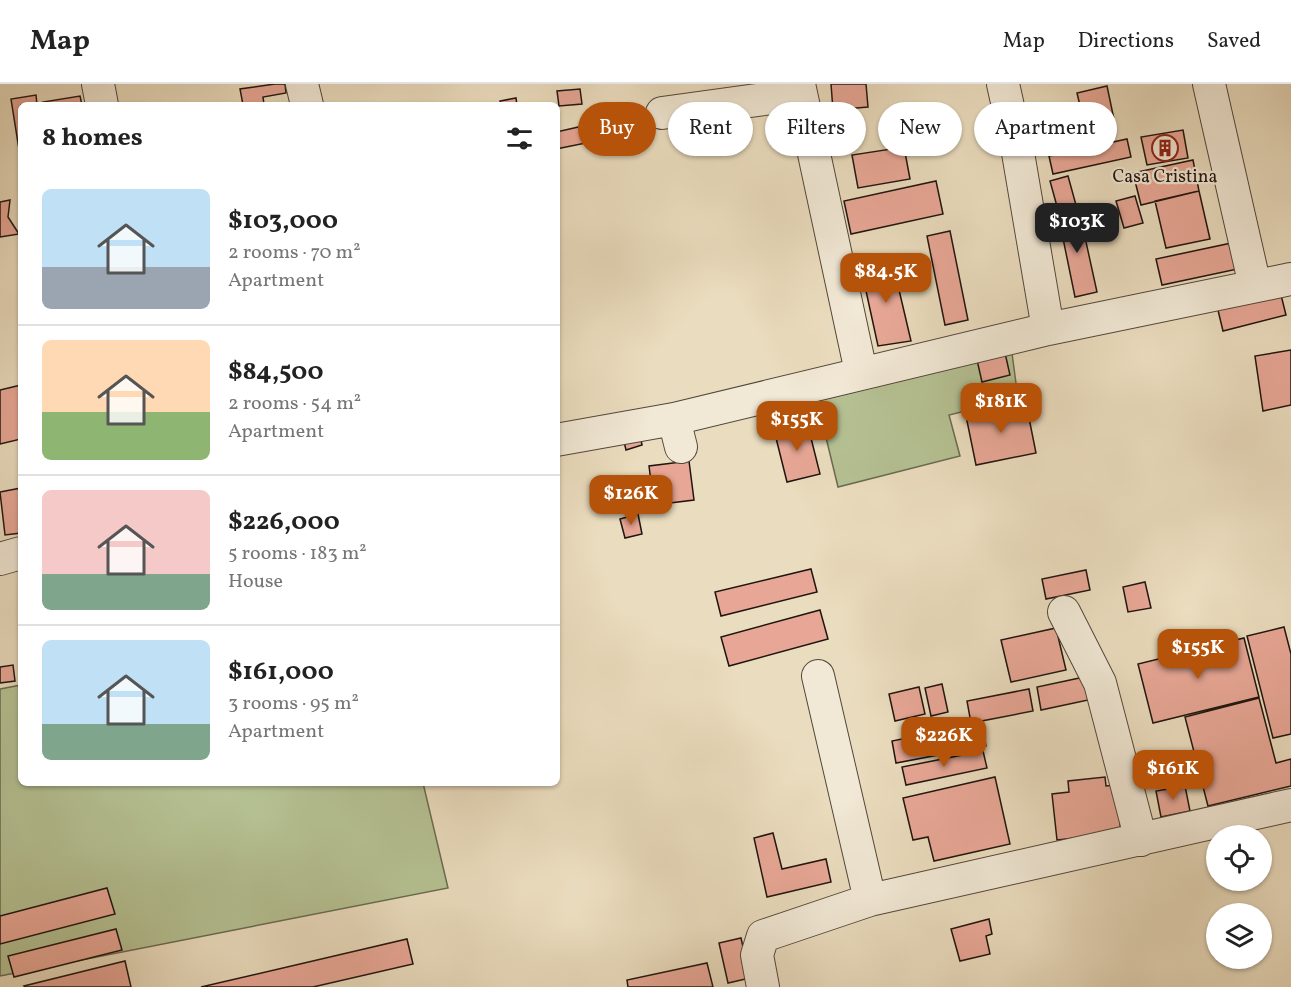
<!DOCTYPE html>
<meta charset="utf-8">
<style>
:root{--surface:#fff;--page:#f6f6f6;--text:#222;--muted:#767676;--line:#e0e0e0;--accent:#b45309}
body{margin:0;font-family:Vollkorn,serif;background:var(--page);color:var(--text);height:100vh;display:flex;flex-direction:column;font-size:22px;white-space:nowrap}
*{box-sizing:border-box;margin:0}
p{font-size:20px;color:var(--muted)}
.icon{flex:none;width:33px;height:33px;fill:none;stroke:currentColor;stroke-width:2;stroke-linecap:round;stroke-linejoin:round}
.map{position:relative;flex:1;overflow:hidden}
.details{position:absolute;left:18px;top:18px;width:542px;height:684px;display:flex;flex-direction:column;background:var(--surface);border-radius:9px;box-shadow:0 2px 4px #0004}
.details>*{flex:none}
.guide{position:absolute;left:578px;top:18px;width:570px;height:54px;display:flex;gap:12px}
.buttons{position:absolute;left:1206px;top:741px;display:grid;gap:12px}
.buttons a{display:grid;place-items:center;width:66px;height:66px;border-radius:50%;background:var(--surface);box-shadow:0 2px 4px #0004;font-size:30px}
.price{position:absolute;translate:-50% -51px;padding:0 14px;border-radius:12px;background:var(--accent);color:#fff;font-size:20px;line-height:39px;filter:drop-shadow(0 2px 3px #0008)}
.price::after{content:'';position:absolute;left:50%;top:36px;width:18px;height:14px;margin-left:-9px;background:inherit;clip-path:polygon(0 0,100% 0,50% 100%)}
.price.selected{background:#222;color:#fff}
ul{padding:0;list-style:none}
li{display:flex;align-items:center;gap:18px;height:150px;padding:0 24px}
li+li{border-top:2px solid var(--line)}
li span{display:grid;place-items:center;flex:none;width:168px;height:120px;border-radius:9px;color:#555}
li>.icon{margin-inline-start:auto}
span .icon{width:72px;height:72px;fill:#fffc;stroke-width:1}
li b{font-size:26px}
h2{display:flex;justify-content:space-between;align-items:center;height:72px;padding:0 24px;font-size:26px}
.tag{padding:0 21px;border-radius:27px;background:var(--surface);box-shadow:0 2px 4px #0004;font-size:21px;line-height:54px}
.tag.selected{background:var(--accent);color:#fff}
header{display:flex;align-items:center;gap:36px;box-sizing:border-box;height:84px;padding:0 30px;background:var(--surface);border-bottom:2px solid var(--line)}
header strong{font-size:28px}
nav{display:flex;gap:33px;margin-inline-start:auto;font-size:21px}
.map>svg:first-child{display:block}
.green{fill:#b5c193;stroke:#6a6b51;stroke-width:1.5}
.building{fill:#e8a796;stroke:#1f150f;stroke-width:1.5}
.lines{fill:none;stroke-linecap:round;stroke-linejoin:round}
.minor-casing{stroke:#52473b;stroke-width:34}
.minor{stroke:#f1e8d5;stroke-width:32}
.labels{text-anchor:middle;stroke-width:4.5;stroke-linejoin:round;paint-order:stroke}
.poi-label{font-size:18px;fill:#1f150f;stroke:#f1e8d5}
</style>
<header>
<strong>Map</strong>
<nav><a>Map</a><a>Directions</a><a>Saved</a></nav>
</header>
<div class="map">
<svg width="1291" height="903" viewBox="0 0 1291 903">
<rect width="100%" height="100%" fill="#eadcbe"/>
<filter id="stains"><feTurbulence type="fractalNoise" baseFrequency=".00333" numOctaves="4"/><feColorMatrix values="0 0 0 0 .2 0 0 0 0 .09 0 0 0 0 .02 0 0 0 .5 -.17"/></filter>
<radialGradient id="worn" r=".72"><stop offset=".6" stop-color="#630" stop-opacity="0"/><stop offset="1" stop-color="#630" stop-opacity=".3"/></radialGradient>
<path class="green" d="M1011,262L1018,314L949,331L960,372L838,403L814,304Z
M21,601V699H423L448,804L0,892V605Z"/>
<path class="building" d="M275,0H285L286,9L263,13L264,20L243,21L240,5Z
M831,0H866L868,23L833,26Z
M1107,2L1115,40L1086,47L1077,9Z
M580,5L582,20L559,22L557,7Z
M36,11L37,21H21V78L11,15Z
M80,12L82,21H44L43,18Z
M516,14L517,21H501L500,17Z
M613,34L615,54L589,57L587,37Z
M583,42L586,59L556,65V48Z
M1183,46L1188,74L1147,81L1141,53Z
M1127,55L1131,73L1053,90L1049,72Z
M904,63L910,95L858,104L852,71Z
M1193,76L1199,107L1141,121L1133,89Z
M1068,92L1076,121L1058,126L1050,97Z
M936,97L943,130L851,150L844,117Z
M1199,107L1210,155L1166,164L1155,117Z
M1135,112L1143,139L1124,144L1116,117Z
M10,116L8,133L19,150L0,153V118Z
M1079,126L1097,208L1075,213L1058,130Z
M950,147L968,236L945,241L927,152Z
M1241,157L1247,183L1162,201L1156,175Z
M892,176L911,257L878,262L861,184Z
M1280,207L1286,231L1223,247L1217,222Z
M1291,266V321L1263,327L1255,272Z
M1005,269L1010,291L982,298L977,276Z
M21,301V355L0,360V306Z
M1026,319L1036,369L976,381L966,332Z
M807,338L820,390L787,398L774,346Z
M639,345L642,361L626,366L622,349Z
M689,377L694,416L654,421L649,382Z
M21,404V449L5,451L0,408Z
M638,430L642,450L625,454L620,435Z
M811,485L817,508L721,532L715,508Z
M1086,486L1090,506L1046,515L1042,495Z
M1145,498L1151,524L1128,528L1123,503Z
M820,526L828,555L729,582L721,553Z
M1284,543L1291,570V650L1273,654L1247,552Z
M1056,544L1066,586L1011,598L1001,556Z
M1244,554L1259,613L1153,639L1138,580Z
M13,581L15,597L0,599V583Z
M1089,592L1093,615L1041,626L1037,603Z
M942,600L948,628L931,632L925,604Z
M919,603L925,630L895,637L889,610Z
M1029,605L1033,627L971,639L967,617Z
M1259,614L1276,679L1291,675V702L1208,722L1185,633Z
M981,639L986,662L896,679L892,657Z
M983,667L987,684L906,701L902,683Z
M995,693L1010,760L934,777L928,753L913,756L903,714Z
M1105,693L1106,702L1116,701L1121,749L1057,756L1052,710L1069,708L1068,697Z
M1185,702L1190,727L1161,733L1156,707Z
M773,749L782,785L826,775L831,798L767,813L754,754Z
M107,804L115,830L0,860V832Z
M989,835L992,850L986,852L990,870L960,877L951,845Z
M116,845L122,866L14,893L8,872Z
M741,854L750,894L728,899L719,859Z
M407,855L413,880L313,903H201Z
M125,877L131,903H25L24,902Z
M707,879L713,903H628L627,896Z"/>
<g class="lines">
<defs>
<path id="minor" d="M98,0L102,21
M302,0L307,21
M799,0L861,288
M1003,0L1017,63L1048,245
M1209,0L1255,202
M662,29L801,10
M674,335L681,363
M556,356L674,335L1048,245L1291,195
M0,475L21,469
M1064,528L1100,599L1141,756
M818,592L870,816
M763,903L757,871L763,852L870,816L1291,721"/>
</defs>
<use href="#minor" class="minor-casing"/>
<use href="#minor" class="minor"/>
</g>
<defs>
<symbol id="building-ring" viewBox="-11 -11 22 22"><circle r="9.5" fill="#f1e8d5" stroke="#8f2418" stroke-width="1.5"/><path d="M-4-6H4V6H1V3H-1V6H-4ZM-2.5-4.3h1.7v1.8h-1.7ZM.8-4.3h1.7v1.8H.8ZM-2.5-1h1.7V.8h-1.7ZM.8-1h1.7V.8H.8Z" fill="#8f2418"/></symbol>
</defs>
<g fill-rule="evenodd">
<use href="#building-ring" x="1150" y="49" width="30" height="30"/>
</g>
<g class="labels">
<g class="poi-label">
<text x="1165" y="98">Casa Cristina</text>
</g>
</g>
<rect width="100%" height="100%" filter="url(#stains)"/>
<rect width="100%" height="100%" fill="url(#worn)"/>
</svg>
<div class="buttons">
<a><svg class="icon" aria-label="locate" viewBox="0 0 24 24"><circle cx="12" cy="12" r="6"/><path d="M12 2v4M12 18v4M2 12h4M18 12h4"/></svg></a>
<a><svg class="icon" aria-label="layers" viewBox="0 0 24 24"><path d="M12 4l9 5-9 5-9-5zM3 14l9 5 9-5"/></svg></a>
</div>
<b class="price selected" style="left:1077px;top:170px">$103K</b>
<b class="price" style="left:886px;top:220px">$84.5K</b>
<b class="price" style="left:1001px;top:350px">$181K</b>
<b class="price" style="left:797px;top:368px">$155K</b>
<b class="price" style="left:631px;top:442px">$126K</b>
<b class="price" style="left:1198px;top:596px">$155K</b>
<b class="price" style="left:944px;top:684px">$226K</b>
<b class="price" style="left:1173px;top:717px">$161K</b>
<div class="guide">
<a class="tag selected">Buy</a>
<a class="tag">Rent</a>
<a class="tag">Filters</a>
<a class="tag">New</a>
<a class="tag">Apartment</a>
</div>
<section class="details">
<h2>8 homes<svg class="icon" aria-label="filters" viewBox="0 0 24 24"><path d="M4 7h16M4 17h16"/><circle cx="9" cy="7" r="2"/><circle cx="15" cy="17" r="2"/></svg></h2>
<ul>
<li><span style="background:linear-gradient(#bfe0f5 65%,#9aa5b1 0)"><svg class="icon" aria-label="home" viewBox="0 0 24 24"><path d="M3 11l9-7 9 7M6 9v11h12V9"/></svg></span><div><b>$103,000</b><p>2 rooms · 70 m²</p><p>Apartment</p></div></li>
<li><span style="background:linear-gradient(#ffd9b3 60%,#8fb573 0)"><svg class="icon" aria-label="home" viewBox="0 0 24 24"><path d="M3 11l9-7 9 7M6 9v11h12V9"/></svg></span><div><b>$84,500</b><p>2 rooms · 54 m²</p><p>Apartment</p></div></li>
<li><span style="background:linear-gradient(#f6c9c9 70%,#7fa58c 0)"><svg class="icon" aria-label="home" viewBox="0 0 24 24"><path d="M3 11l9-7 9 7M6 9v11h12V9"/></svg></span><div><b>$226,000</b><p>5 rooms · 183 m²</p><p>House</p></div></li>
<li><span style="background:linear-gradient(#bfe0f5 70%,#7fa58c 0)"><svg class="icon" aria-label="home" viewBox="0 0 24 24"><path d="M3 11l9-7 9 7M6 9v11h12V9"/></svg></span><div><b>$161,000</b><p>3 rooms · 95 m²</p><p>Apartment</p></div></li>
</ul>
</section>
</div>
